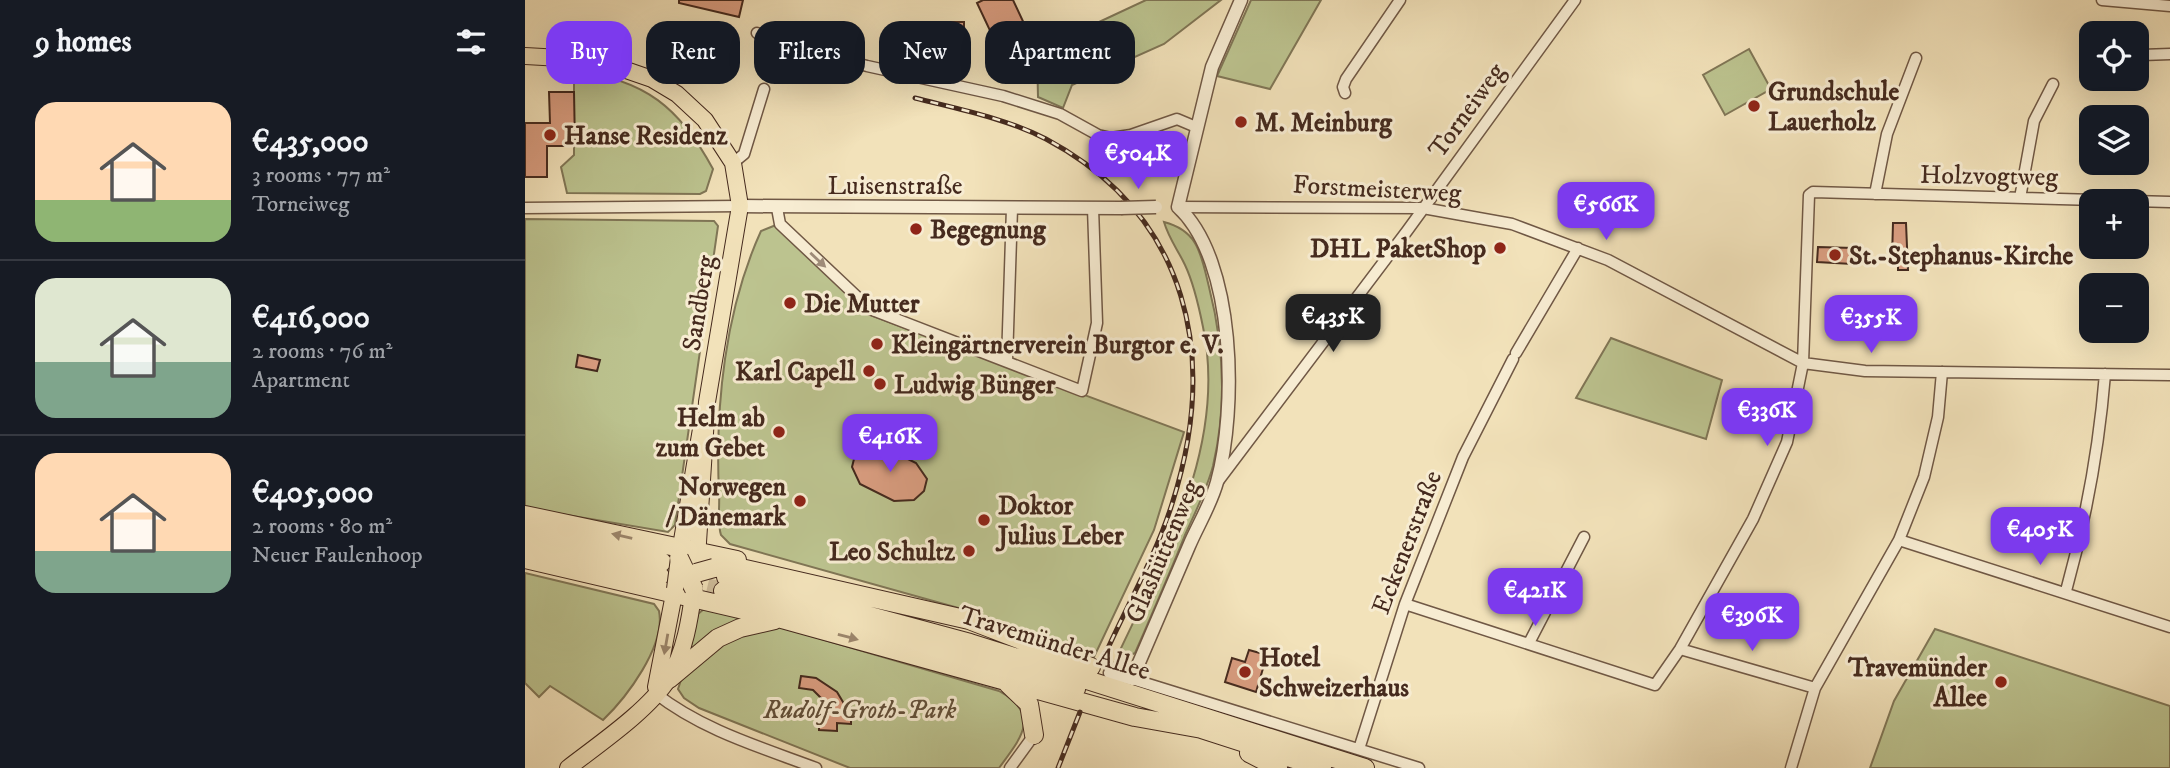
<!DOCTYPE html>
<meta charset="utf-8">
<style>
:root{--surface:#171b24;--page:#242831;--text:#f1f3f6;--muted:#9ea1a6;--line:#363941;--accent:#7c3aed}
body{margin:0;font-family:"IM FELL DW Pica",serif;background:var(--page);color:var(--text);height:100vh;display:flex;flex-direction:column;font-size:26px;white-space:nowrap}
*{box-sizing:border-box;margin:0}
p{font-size:23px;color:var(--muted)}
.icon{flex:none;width:38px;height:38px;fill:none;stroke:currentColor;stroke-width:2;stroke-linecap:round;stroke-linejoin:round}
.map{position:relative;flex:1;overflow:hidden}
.side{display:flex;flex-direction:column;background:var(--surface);width:525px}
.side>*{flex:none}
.banner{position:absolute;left:21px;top:21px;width:665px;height:63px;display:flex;gap:14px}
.controls{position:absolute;left:1554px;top:21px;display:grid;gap:14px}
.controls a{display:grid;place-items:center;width:70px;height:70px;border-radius:14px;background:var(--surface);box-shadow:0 7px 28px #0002;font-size:35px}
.price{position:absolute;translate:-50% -60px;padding:0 16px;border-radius:14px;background:var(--accent);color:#fff;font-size:23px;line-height:46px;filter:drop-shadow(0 2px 4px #0008)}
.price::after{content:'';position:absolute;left:50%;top:42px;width:21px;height:16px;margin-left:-10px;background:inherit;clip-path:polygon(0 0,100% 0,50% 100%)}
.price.active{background:#222;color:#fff}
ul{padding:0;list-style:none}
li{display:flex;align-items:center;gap:21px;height:175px;padding:0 35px}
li+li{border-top:2px solid var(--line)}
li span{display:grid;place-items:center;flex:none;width:196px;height:140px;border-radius:21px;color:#555}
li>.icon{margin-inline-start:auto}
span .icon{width:84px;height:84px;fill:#fffc;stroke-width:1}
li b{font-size:30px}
h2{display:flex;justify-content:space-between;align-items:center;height:84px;padding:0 35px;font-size:30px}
.tag{padding:0 24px;border-radius:21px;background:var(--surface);box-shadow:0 7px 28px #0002;font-size:24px;line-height:63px}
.tag.active{background:var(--accent);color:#fff}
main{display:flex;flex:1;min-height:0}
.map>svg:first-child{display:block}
.green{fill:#bcc38f;stroke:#807656;stroke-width:2}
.building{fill:#d99d80;stroke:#452a1e;stroke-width:2}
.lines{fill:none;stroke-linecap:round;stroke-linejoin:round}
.trunk-tunnel{stroke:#cfbd9b;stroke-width:18;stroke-dasharray:18 9;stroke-linecap:butt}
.minor-casing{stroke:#705845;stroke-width:13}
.tertiary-casing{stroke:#705845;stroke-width:15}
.primary-casing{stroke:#452a1e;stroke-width:18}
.trunk-casing{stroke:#452a1e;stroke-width:20}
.minor{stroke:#f7ecd2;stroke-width:10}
.tertiary{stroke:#f7ecd2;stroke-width:12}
.primary{stroke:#f2e2ba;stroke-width:16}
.trunk{stroke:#f2e2ba;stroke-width:18}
.rail-casing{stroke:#452a1e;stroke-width:5}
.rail{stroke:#f7ecd2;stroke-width:2.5;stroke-dasharray:8;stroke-linecap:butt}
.tertiary-bridge-casing{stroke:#705845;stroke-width:15;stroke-linecap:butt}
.primary-bridge-casing{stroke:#452a1e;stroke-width:18;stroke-linecap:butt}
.trunk-bridge-casing{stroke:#452a1e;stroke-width:20;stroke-linecap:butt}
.tertiary-bridge{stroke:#f7ecd2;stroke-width:12}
.primary-bridge{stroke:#f2e2ba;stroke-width:16}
.trunk-bridge{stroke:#f2e2ba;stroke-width:18}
.oneway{fill:#9e8b78}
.oneway2{fill:#9c866c}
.poi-dot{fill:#8f2418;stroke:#f7ecd2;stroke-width:2.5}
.labels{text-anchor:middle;stroke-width:6;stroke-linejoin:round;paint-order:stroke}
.poi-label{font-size:26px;font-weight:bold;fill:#452a1e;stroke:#f7ecd2;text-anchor:start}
.street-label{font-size:26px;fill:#452a1e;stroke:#f7ecd2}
.park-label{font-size:26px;font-style:italic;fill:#63503a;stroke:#f7ecd2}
</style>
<main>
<section class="side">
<h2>9 homes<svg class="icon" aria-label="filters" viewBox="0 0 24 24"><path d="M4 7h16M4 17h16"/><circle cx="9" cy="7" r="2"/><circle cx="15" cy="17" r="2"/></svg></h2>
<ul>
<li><span style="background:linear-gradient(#ffd9b3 70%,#8fb573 0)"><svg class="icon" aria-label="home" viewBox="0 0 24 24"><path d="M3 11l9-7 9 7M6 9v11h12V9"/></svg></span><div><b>€435,000</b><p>3 rooms · 77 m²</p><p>Torneiweg</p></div></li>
<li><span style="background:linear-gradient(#dfe7d0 60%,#7fa58c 0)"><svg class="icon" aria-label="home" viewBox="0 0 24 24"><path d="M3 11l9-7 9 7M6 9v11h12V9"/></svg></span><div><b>€416,000</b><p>2 rooms · 76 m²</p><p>Apartment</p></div></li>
<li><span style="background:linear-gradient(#ffd9b3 70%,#7fa58c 0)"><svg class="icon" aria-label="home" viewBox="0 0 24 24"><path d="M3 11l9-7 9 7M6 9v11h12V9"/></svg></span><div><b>€405,000</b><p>2 rooms · 80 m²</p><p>Neuer Faulenhoop</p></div></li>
</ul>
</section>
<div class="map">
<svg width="1645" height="768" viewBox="0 0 1645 768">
<rect width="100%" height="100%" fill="#f2e2ba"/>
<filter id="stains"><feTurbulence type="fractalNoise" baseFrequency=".00286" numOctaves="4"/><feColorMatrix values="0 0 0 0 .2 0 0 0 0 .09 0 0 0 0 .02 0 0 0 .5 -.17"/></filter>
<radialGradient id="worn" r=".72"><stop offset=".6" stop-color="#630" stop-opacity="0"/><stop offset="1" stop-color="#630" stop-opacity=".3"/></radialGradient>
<path class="green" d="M621,0H696L639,44L547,85L538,108L513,97L512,51Z
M726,0H796L745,89L692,76Z
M1224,49L1246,89L1200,115L1178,75Z
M49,71C120,79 155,108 188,169L181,191L175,194L42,193L36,167L49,155Z
M0,219L189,221L193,226L150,525L143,532L0,508Z
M639,222C674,231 676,255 684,287C699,346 702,406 688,466C682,489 670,513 660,535C644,575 627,614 610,653L589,663C637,560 703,445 678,327C674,307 669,284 660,265C653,250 644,239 639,222Z
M251,225L342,314L659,432L629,530L569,657L444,611L205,544L196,535C192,522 195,507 194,493C190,406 200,310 236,231Z
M1086,338L1197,380L1181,439L1051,398Z
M0,573L129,604L134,611C141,646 101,698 78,720L25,686L14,697L0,683Z
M179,609L234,618L164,655L173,614Z
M252,626L474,691C517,715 496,738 474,768H325L174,708L159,698L153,689L157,677L199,640Z
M1410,629L1645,706V768H1345L1369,701Z"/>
<path class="building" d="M154,0H218L214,17L154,3Z
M458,0H488L510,47L503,50L501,45L477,56L452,3Z
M403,22H439V60L388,59V28H402Z
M24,92H49L50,146H22V177H0V123H25Z
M1368,223H1381L1383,270H1373V258H1367Z
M1293,247L1328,248L1327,264L1292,262Z
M53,355L75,360L72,371L51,367Z
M349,446L367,451L391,463L402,479L399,491L389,500L369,501L335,484L327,467L329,459Z
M724,650L742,655L731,692L700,682L707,658L720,662Z
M276,676L291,678L312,692L321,707H326V724L312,723V731L294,730V722H300V702L288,690L274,688Z"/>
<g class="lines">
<path class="trunk-tunnel" d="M156,581L198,591"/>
<defs>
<path id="minor" d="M1577,0L1645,6
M232,33L248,41L342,66L478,96L535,114L573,135L586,138L606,135L652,119L671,127
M1617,55L1645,54
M820,93L818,87L821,79L875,0
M208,163L219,154L239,89
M1350,194L1362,134L1391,58
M1495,198L1509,121L1528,84
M653,207L898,208L987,224L1083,260L1278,363L1340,371L1645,375
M0,208L215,206
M252,208L255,224L345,309L557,391L572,323L568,208
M991,353L1053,248
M482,361L487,208
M694,480L882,231L1050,0
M1374,540L1645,627
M1541,591C1561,519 1574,449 1580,374
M880,604L1130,685L1155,649L1228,519L1262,442L1278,363L1284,195L1288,192L1645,202
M1004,643L1059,537
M1155,649L1290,688
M607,679L894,768
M130,693C177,730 235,747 291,768
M834,749L880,604L938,457L988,359
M485,768L509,735
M1266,768L1290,688L1374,540L1399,477L1413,417L1417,372"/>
<path id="tertiary" d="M215,206L596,208
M653,207L687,67L716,0
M585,673L607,679C626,635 645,590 664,546C673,525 686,504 692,482C712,410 711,260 653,207"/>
<path id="primary" d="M0,56L72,60L127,79L152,94L180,120L208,163L215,206L182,402L172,558
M154,558L176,429
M131,687L150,589
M43,768C74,744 124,710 144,678C160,652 165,618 169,589"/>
<path id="trunk" d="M0,515L212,560
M0,530L137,562
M0,544L135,576
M0,559L257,619L610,717L677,729
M189,568H216L444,620L566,667
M201,577L445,643L840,768
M198,591L300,616L551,689
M144,679L193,638L215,628L250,620
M483,684L504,704L509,735
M667,726L797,768
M724,753L753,768"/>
</defs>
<use href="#minor" class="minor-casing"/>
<use href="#tertiary" class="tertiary-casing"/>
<use href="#primary" class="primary-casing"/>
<use href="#trunk" class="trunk-casing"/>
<use href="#minor" class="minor"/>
<use href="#tertiary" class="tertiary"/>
<use href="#primary" class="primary"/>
<use href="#trunk" class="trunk"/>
<defs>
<path id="rail" d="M390,98C433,109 480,118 521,139C665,216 694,357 647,504C630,558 601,607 578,659
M533,768L555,712"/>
</defs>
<use href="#rail" class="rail-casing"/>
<use href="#rail" class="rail"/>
<defs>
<path id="tertiary-bridge" d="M596,208L631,207"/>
<path id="primary-bridge" d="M150,589L154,558"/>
<path id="trunk-bridge" d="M154,558L169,589
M171,573L189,568"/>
</defs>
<use href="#tertiary-bridge" class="tertiary-bridge-casing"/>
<use href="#primary-bridge" class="primary-bridge-casing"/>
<use href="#trunk-bridge" class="trunk-bridge-casing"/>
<use href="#tertiary-bridge" class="tertiary-bridge"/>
<use href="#primary-bridge" class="primary-bridge"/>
<use href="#trunk-bridge" class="trunk-bridge"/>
</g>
<defs><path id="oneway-solid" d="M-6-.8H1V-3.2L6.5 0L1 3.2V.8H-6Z" transform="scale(1.75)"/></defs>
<use class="oneway" href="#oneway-solid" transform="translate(293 260) rotate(43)"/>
<g class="oneway2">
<use href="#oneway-solid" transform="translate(97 536) rotate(-167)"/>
<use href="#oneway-solid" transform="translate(323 637) rotate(15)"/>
<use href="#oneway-solid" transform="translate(141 644) rotate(100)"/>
</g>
<g class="poi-dot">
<circle cx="1229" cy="106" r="7"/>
<circle cx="716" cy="122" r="7"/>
<circle cx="25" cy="135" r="7"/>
<circle cx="391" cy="229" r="7"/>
<circle cx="975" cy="248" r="7"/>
<circle cx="1310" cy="255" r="7"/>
<circle cx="265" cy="303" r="7"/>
<circle cx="352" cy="344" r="7"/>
<circle cx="344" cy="371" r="7"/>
<circle cx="355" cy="384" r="7"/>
<circle cx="254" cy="432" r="7"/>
<circle cx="275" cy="501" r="7"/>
<circle cx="459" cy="520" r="7"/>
<circle cx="444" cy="551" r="7"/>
<circle cx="720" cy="672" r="7"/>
<circle cx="1476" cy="682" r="7"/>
</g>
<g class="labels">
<g class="poi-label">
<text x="1243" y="100">Grundschule<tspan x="1243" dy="30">Lauerholz</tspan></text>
<text x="730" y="131">M. Meinburg</text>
<text x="39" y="144">Hanse Residenz</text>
<text x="405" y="238">Begegnung</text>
<text x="961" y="257" text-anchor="end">DHL PaketShop</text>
<text x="1324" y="264">St.-Stephanus-Kirche</text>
<text x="279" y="312">Die Mutter</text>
<text x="366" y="353">Kleingärtnerverein Burgtor e. V.</text>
<text x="330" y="380" text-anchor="end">Karl Capell</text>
<text x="369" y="393">Ludwig Bünger</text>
<text x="240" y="426" text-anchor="end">Helm ab<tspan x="240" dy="30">zum Gebet</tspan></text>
<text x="261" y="495" text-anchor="end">Norwegen<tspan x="261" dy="30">/ Dänemark</tspan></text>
<text x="473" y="514">Doktor<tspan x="473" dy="30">Julius Leber</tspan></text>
<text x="430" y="560" text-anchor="end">Leo Schultz</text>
<text x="734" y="666">Hotel<tspan x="734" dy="30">Schweizerhaus</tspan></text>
<text x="1462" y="676" text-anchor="end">Travemünder<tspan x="1462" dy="30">Allee</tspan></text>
</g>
<g class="street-label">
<text transform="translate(941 110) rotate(-54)" y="9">Torneiweg</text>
<text transform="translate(1464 175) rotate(1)" y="9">Holzvogtweg</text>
<text x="370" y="194">Luisenstraße</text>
<text transform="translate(852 188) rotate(3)" y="9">Forstmeisterweg</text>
<text transform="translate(173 303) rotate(-81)" y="9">Sandberg</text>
<text transform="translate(881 542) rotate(-69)" y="9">Eckenerstraße</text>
<text transform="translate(637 551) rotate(-67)" y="9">Glashüttenweg</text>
<text transform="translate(530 642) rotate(17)" y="9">Travemünder Allee</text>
</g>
<g class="park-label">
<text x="335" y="718">Rudolf-Groth-Park</text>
</g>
</g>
<rect width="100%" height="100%" filter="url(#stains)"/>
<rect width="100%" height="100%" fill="url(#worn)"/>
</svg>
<div class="controls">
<a><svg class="icon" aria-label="locate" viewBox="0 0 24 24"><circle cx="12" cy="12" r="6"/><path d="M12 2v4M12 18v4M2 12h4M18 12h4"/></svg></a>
<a><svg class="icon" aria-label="layers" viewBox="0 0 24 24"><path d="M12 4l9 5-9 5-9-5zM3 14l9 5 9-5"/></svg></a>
<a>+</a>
<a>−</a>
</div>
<b class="price" style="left:613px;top:191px">€504K</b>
<b class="price" style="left:1081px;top:242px">€566K</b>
<b class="price active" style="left:808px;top:354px">€435K</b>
<b class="price" style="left:1346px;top:355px">€355K</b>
<b class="price" style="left:1242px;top:448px">€336K</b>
<b class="price" style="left:365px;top:474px">€416K</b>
<b class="price" style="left:1515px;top:567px">€405K</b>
<b class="price" style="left:1010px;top:628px">€421K</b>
<b class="price" style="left:1227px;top:653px">€396K</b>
<div class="banner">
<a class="tag active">Buy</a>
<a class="tag">Rent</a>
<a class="tag">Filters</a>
<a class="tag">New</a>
<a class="tag">Apartment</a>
</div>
</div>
</main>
